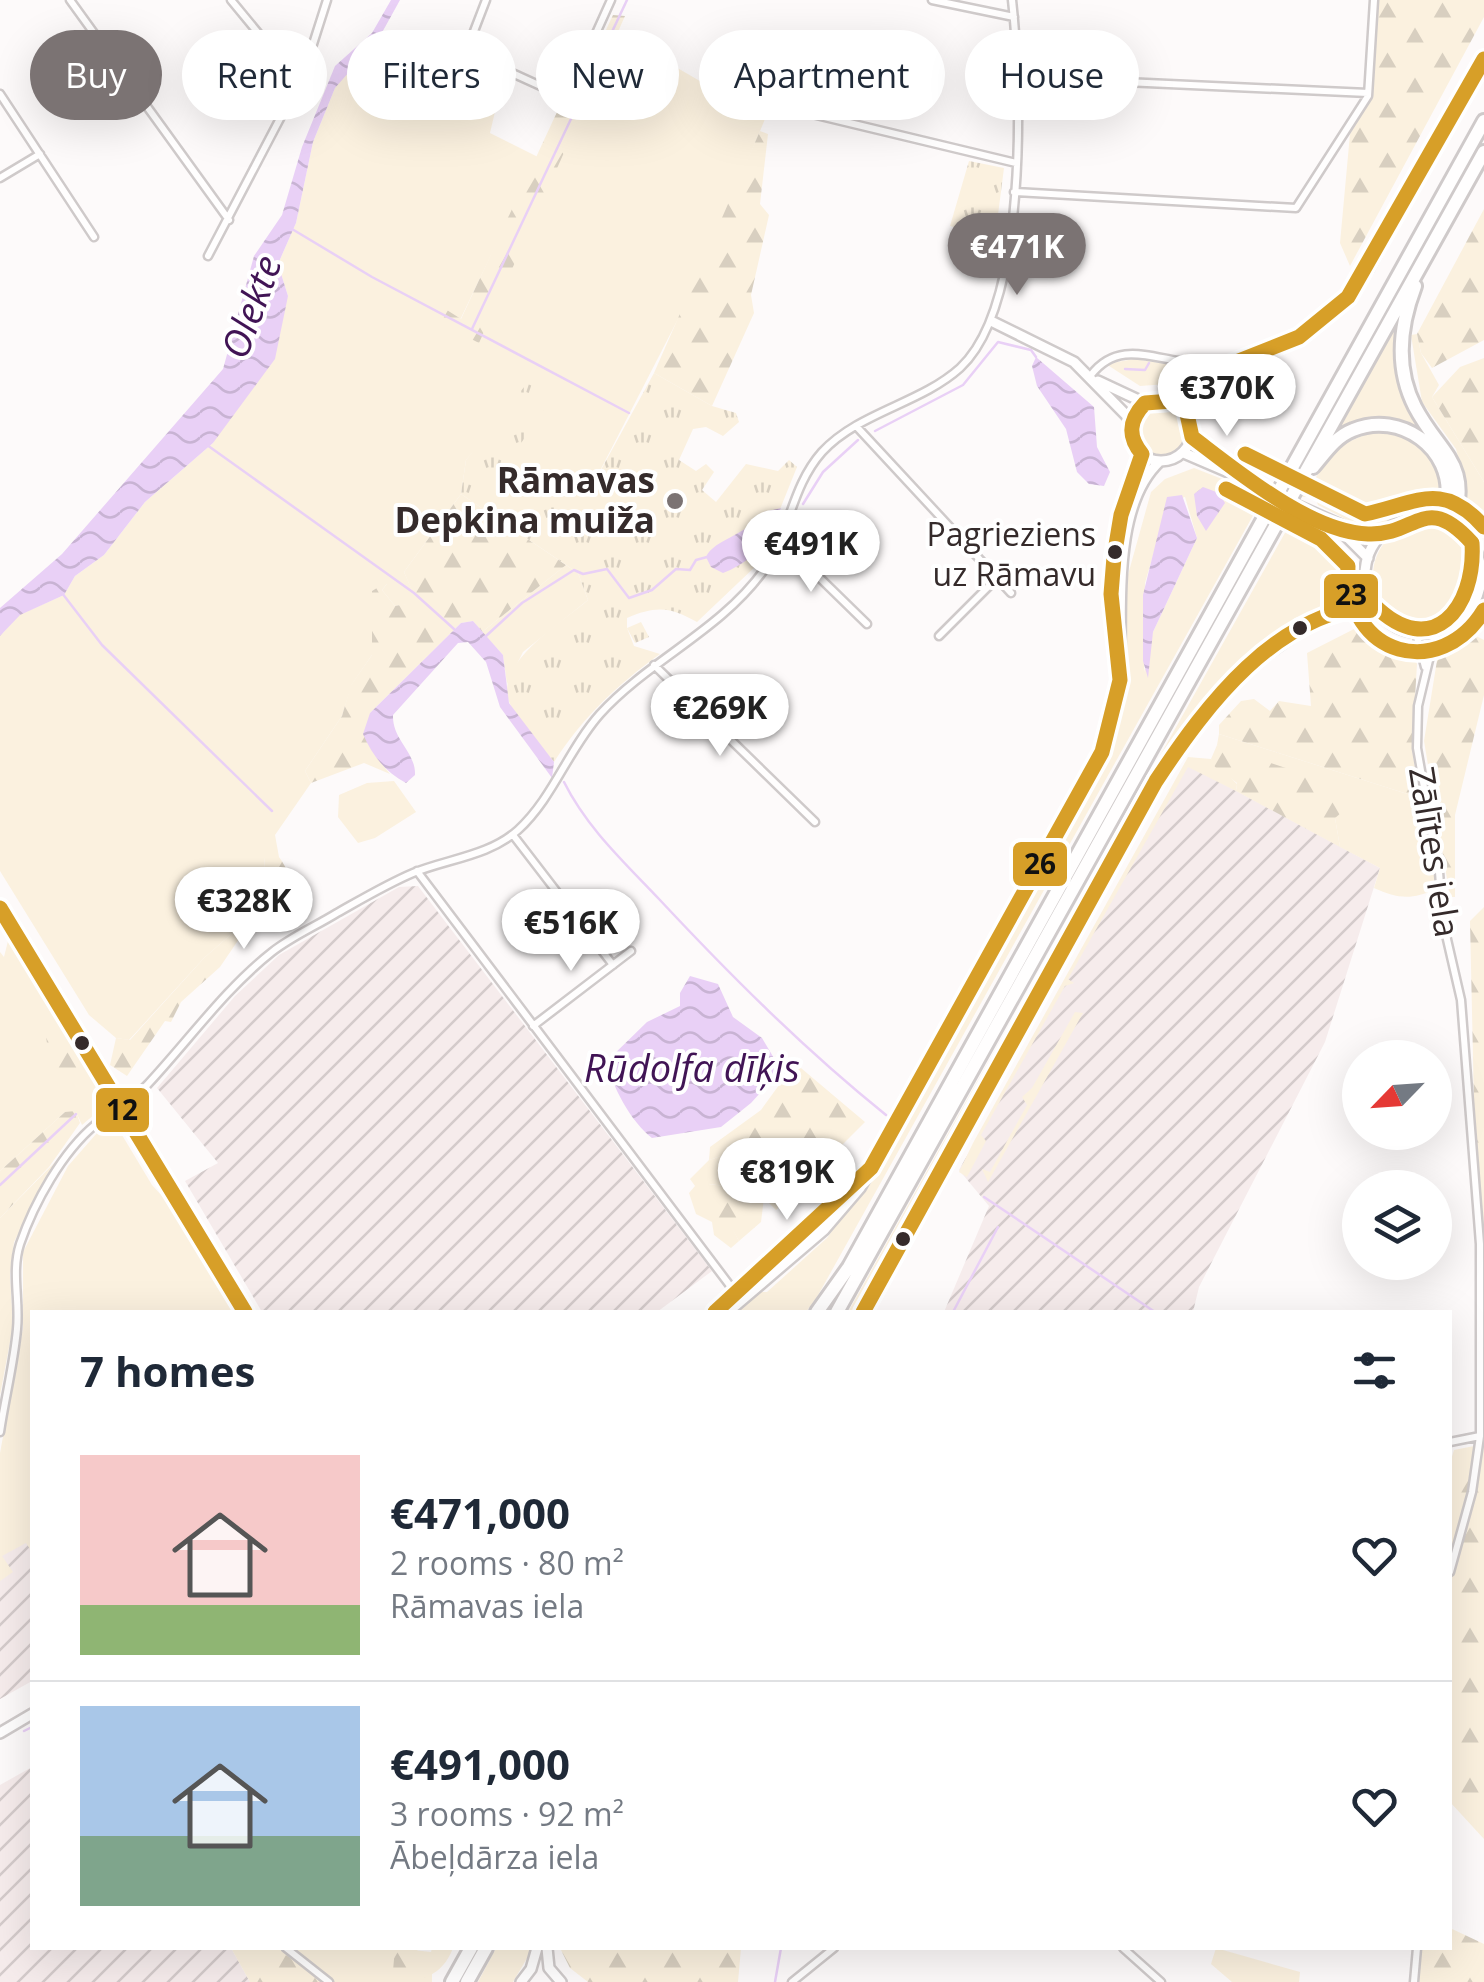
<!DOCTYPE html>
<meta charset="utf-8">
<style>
:root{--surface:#fff;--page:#f6f6f7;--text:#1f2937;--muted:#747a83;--line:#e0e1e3;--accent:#7b7373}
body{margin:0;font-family:"Open Sans",sans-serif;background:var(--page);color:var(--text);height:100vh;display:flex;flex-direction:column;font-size:38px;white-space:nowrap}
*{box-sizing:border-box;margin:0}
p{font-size:32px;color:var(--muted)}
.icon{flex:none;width:55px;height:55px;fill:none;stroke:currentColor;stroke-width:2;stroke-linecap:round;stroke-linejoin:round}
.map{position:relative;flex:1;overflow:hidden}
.details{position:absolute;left:30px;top:1310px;width:1422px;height:640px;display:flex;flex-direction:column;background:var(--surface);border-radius:0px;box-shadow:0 10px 40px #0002}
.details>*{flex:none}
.banner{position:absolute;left:30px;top:30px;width:1425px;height:90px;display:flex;gap:20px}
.needle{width:65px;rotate:245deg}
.tools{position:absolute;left:1342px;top:1040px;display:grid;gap:20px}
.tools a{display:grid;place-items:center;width:110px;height:110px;border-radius:50%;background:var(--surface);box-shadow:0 10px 40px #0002;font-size:50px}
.price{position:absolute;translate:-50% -85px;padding:0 22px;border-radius:35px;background:#fff;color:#222;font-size:32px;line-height:65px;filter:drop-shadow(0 2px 5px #0008)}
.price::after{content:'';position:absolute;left:50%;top:60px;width:30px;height:22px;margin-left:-15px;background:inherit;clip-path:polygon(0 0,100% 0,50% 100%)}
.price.active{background:var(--accent);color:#fff}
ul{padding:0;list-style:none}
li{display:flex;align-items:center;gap:30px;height:250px;padding:0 50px}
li+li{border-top:2px solid var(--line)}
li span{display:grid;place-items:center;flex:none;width:280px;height:200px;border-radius:0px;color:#555}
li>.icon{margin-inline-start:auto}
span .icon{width:120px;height:120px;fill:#fffc;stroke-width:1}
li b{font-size:42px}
h2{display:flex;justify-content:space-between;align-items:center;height:120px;padding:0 50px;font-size:42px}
.chip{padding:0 35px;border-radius:45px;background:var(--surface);box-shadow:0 10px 40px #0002;font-size:35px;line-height:90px}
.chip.active{background:var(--accent);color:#fff}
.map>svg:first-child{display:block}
.industrial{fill:url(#industrial-furrows)}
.green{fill:#fbf1df;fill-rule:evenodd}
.forest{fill:url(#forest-firs)}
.park{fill:url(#park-tufts)}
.water{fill:url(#water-waves)}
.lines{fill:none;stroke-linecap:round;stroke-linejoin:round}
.stream{stroke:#e9d0f6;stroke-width:2.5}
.street-casing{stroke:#cfcaca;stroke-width:11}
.secondary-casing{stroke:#cfcaca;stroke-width:14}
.highway-casing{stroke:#cfcaca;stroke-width:18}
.street{stroke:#fffefe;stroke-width:6}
.secondary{stroke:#fffefe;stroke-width:9}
.highway{stroke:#fffefe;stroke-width:12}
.bus-1-casing{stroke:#fff;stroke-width:22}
.bus-2-casing{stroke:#fff;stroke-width:22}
.bus-3-casing{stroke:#fff;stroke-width:22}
.bus-1{stroke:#d79f28;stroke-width:15}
.bus-2{stroke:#d79f28;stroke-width:15}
.bus-3{stroke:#d79f28;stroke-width:15}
.poi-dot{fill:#7b7373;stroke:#fff;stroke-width:4}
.bus-dot{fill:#352b2b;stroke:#fff;stroke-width:4}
.labels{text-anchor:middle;stroke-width:8;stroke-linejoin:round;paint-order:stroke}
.bus-label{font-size:32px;fill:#352b2b;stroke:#fff;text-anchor:end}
.poi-label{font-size:35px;font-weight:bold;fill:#352b2b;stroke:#fff;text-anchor:end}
.street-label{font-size:35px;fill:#352b2b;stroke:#fff}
.water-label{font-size:38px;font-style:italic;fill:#411455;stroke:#fff}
.line-badge{stroke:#fff;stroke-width:4}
.pale-badge-label{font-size:28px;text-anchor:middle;font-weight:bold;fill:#111}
</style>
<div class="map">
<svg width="1484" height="1982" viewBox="0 0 1484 1982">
<defs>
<pattern id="industrial-furrows" width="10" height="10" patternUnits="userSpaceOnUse" patternTransform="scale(2.5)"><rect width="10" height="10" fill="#f6ecec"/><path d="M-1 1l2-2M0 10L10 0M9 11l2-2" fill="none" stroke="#d4cbcb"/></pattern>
<pattern id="forest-firs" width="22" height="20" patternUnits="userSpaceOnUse" patternTransform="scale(2.5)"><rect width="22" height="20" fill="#fbf1df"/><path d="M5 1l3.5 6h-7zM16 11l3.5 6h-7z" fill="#d8cfc0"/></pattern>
<pattern id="park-tufts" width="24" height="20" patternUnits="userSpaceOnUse" patternTransform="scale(2.5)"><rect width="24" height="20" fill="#fbf1df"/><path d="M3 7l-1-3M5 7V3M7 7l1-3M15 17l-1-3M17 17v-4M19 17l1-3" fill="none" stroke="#d8cfc0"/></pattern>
<pattern id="water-waves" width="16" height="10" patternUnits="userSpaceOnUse" patternTransform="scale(2.5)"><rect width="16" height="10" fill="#e9d0f6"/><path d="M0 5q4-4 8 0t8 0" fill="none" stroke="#c8b3d3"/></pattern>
</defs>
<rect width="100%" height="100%" fill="#fdfafa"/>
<path class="industrial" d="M1186,764L1380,868L1325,1042L1199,1287L1193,1312H944L989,1206L959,1170Z
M418,886L712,1271L657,1312H262L185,1181L218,1163L157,1088L235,996L279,955L399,887Z
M0,1469L32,1528V1681L0,1699Z
M32,1767V1948H231L250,1982H0V1785Z"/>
<path class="green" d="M621,35L765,119L695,286L585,500L529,469L518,485L499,475L518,445L493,429L466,460L461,494L404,572L418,603L395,606L382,590L387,584L372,591V655L352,684L342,716L305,771L311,783L275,835L279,857L264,858L268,902L204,958L129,1040L116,1038L89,1015L0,871V636L19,615L64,595L75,576L104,555L145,502L213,443L288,296L278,264L296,223L313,142L335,88L358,57L394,42L443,69L501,86L490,133L538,157L460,320L478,342L614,39Z
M1395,325L1401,389L1420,428C1390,415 1367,415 1337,430Z
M1417,334L1421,353L1439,385L1432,397L1484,482V530L1462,522L1464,480L1456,449L1422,402L1411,335Z
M1185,354L1206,361L1180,383L1140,386L1106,364L1134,359L1180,366Z
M1136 430a25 25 0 1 1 50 0a25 25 0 1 1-50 0Z
M1378,429C1415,437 1434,450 1442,489L1436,503L1367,530L1318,505L1315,497H1302L1337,447Z
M1194,468L1253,491L1260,496L1250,495L1248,500L1260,503L817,1297L806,1312H733L753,1292H767L827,1238L867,1183L901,1130L1103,762L1123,695L1126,582L1151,492L1165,479ZM1185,497L1197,538L1153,632L1144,672L1145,583L1168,503Z
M1295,515L1342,547L1344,594L1253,654L1183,727L854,1312H848Z
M1373 575a51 51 0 1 1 102 0a51 51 0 1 1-102 0Z
M566,565L578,573L588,600L523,652L507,684L503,655L482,632Z
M1219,734L1420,798L1426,831L1419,834L1429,844L1436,889C1412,900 1398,899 1374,888L1380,868L1340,847L1335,818L1217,745Z
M1188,757L1211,759L1237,784L1236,791L1188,767L1068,979L1074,983L1065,986L981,1135L986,1141L967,1177L959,1172L973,1143Z
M394,781L416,812L375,838L358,843L338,817L339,795L367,783Z
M0,920L103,1090C104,1108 95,1114 82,1125L76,1112H65L0,1171V952L4,957L8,941Z
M1075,1012L1083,1013L988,1182L982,1169L990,1172L1027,1105L1022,1097L1032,1088Z
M111,1117L125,1125L122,1135L152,1185L173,1208L236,1312H32V1552L26,1543L2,1556L13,1572L0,1581V1453L23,1328V1252L68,1166Z
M743,1149L757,1167L725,1186L709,1184L739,1241L731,1248L714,1235L712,1222L696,1214L689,1193L695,1186L690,1179L709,1160Z
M57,1160L14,1242L10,1275L13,1326L0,1395V1218Z
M231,1948H416L418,1952H432V1982H250Z
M496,1948H533L513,1982H478Z
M1216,1948L1300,1972L1299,1982H1232L1211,1964Z"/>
<path class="forest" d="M1379,0H1484V17L1350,266L1340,243L1350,134L1370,97Z
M613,15L625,16L479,343L415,310L428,298L461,319L557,112L573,100Z
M760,131L768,134L760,204L769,215L751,295L754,313L712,406L654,373Z
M1484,209V340L1432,368L1421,353L1417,334Z
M1484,358V482L1432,397L1460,367Z
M461,494L566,565L482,632L473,621L461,623L370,713L382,764L390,774L364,763L311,783L305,771L342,716L351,685L372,655V591L390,580L382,590L395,606L417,602L404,572Z
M1356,628L1395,646L1412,649L1417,664L1412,750L1420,798L1219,734V725L1241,701L1254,699L1270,711L1279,701L1311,706L1307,653Z
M1476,636L1484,640V695L1455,815V897H1450L1424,741L1439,648Z
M1217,745L1337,785L1347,808L1335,818L1340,847L1236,791L1237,783L1215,767L1211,759Z
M264,857H279C294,877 291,895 312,911L264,925L239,939L220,967L181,1002L171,1022L165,1021L127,1076L110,1065L116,1038L130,1040L204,958L268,902Z
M1484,907V1257L1475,1149L1470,921Z
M52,1010L90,1075L86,1086L50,1063L43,1017Z
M795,1063L865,1122L827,1160L816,1157L808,1166L806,1182L776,1210L764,1198L761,1222L739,1241L731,1227L720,1230L712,1216L715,1206L708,1184L725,1186L757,1167L743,1149L709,1160L710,1147L761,1110Z
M76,1111L80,1123L49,1167L0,1218V1171L65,1112Z
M1484,1444V1839L1450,1802V1463L1454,1450Z
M1450,1928L1484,1944V1982H1418L1420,1948H1450Z
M235,1948H276L324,1982H255Z
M395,1948L431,1952L432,1948H453C442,1977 420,1982 392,1982Z
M560,1948H741L738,1982H588L570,1968Z"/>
<path class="park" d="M969,161L1004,168L995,238L950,226Z
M536,372L560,386L500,474L518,485L528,469L585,499L654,373L712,406L736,413L739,422L723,436L706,427L693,429L679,460L696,471L706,464L714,472L702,490L716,502L746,464L778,471L789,460L797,467L758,564L697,622C671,607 656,605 627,618V628L641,622L649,637L635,643L627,628L634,646L660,654C617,685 583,717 554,762C540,744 522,726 511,706C489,665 563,622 588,600L578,573L461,494L466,460Z"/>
<path class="water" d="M391,0H400L379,38L335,88L313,142L296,223L278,264L288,296L275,359L213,443L145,502L104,555L75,576L64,595L20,615L0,636V608L62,554L223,369L254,256L282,215L302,147L335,66L372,33Z
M1036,357L1094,407L1097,447L1110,472L1104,486L1089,484L1077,472L1066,429L1037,386L1032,366Z
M1203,487L1219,493L1225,503L1206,531L1197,516L1194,494Z
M1182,495L1197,538L1153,632L1148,678L1143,661V595L1167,497Z
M781,508C766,540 757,560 723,573L711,567L706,557C714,539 748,535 764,512Z
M473,621L503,655L509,703L554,762L552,778L500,707L486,662L468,642L458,643L393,715C392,740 416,752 415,775L406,783C385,772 372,755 363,734L370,713L461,623Z
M690,976L718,984L733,1017L762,1038L781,1070L751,1103L721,1127L652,1138C631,1122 611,1085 607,1061L647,1022L680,1006V993Z"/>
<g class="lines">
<path class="stream" d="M292,229L372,277L629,413
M472,329L627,0
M1125,369L1145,370L1149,363
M875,431L963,385L998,342L1031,350L1036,357
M207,445L414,593L454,629
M803,504L823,472L858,440
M62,593L102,645L272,811
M486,636L522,603L574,570L583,574L607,569L629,598L652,590L676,569L690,570L696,560L707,557
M564,782C587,828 624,862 659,899C731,976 804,1049 886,1115
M0,1185L76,1114
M984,1197L1155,1312
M953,1312L998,1227
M24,1731L32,1727
M775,1982L781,1948"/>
<defs>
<path id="street" d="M70,0L229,220
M486,0L466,52L556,93L570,91L611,0
M932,0L1014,17
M292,74L306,66L327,0
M1016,77L1368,93
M0,94L94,237
M812,114L1016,163
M0,178L40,154
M1014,192L1296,208L1368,96L1374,0
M208,256L296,88L292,74L231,0
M1091,375C1115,344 1144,355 1178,361
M857,427L1011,593
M781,540L867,624
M1436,631L1418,706L1417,748L1439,872L1443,922L1461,1000L1480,1244V1436L1472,1492L1450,1572
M1416,633L1425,667
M939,636L997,578
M654,665L815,822
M513,835L613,965
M417,871L734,1291
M533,1026L631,951
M0,1432C5,1398 14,1363 17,1329C20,1300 11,1272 20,1244C34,1203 62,1152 96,1124C113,1109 133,1101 148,1084C189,1040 225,989 272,952C291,937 316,926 337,913C362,899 387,884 413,873C447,859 489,856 518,830C553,798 568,750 600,714C649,660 720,631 764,570C790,533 791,487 822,452C859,412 920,404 960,368C1028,305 1022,89 1012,0
M1450,1442L1480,1436
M286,1948L329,1982
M1123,1948L1161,1982
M792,1982L834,1948
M1414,1982L1417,1948"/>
<path id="secondary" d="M993,322L1074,362L1131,420
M1098,381L1145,403
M1130 430a31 31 0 1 1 62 0a31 31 0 1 1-62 0Z
M1172,401L1225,364L1299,337L1340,307L1369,268L1484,59
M1187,414L1215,373
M1192,437L1232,469
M1184,453L1268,489
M1298,506L1361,534L1383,531
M1365 575a58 58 0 1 1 116 0a58 58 0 1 1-116 0Z
M1338,528L1368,558
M1333,612L1352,606L1374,605
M1114,630C1106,567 1122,514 1142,454
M0,908L245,1312
M715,1312L865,1173
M728,1312L824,1230L860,1188L1102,752C1109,730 1118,707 1119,685C1124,621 1108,509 1160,461
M863,1312L1171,757L1203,713L1248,668L1366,584
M0,1733L32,1714
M547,1948L549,1968L561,1982
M521,1982L531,1969L537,1948"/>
<path id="highway" d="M1415,286C1400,325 1395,368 1415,407C1440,455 1472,462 1453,525
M1313,467C1325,453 1335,437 1353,430C1400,410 1454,449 1447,500L1434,517
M817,1312L849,1267L1484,121
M837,1312L1484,152
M452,1982L471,1948
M467,1982L486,1948"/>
</defs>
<use href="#street" class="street-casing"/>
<use href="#secondary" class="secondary-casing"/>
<use href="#highway" class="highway-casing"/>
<use href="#street" class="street"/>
<use href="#secondary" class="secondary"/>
<use href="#highway" class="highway"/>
<defs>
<path id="bus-1" d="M715,1312L871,1168L1102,752L1120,680L1111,594L1114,557L1121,515L1142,454C1127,436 1129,420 1145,403L1172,401L1206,375
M863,1312L1156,781C1207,704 1275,613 1374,605C1432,662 1476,608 1472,543C1425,491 1417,536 1368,534C1310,532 1237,471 1192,437L1187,414L1216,370L1299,337L1348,297L1484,59"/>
<path id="bus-2" d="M1245,454L1365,514C1415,504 1442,479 1484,527
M1226,489L1321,539L1348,566C1345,658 1441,681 1484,610"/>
<path id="bus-3" d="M0,908L245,1312"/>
</defs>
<use href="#bus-1" class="bus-1-casing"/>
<use href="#bus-2" class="bus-2-casing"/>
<use href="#bus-3" class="bus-3-casing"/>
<use href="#bus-1" class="bus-1"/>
<use href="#bus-2" class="bus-2"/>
<use href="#bus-3" class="bus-3"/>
</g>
<circle class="poi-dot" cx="675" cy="501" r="10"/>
<g class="bus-dot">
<circle cx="1115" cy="552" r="9"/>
<circle cx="1300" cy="628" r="9"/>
<circle cx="82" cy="1043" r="9"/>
<circle cx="903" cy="1239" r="9"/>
</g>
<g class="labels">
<g class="bus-label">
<text x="1096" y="546">Pagrieziens<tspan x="1096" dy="40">uz Rāmavu</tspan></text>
</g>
<g class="poi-label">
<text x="655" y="493">Rāmavas<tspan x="655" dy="40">Depkina muiža</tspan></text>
</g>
<g class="street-label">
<text transform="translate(1434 852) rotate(81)" y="12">Zālītes iela</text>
</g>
<g class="water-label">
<text transform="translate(252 307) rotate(-70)" y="13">Olekte</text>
<text x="692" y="1082">Rūdolfa dīķis</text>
</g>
</g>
<g class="line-badge">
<rect x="1322" y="572" width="58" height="48" rx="10" fill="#d79f28"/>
<rect x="1011" y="840" width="58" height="48" rx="10" fill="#d79f28"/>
<rect x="94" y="1086" width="57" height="48" rx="10" fill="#d79f28"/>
</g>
<g class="pale-badge-label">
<text x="1351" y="605">23</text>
<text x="1040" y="874">26</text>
<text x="122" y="1120">12</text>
</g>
</svg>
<div class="tools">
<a><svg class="needle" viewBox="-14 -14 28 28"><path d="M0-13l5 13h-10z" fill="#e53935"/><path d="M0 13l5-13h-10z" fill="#747a83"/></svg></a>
<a><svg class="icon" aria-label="layers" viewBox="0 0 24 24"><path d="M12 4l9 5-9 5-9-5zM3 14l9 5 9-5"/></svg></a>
</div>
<b class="price active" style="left:1017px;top:298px">€471K</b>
<b class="price" style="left:1227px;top:439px">€370K</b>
<b class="price" style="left:811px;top:595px">€491K</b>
<b class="price" style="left:720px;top:759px">€269K</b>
<b class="price" style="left:244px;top:952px">€328K</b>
<b class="price" style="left:571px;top:974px">€516K</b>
<b class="price" style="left:787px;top:1223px">€819K</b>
<div class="banner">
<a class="chip active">Buy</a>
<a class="chip">Rent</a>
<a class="chip">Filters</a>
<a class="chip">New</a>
<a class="chip">Apartment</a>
<a class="chip">House</a>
</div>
<section class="details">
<h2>7 homes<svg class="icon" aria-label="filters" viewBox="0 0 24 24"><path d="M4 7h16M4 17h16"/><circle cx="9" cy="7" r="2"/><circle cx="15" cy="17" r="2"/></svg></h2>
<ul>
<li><span style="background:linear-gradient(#f6c9c9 75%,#8fb573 0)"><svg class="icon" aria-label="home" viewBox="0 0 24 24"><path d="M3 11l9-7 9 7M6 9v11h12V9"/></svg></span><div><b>€471,000</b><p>2 rooms · 80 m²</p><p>Rāmavas iela</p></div><svg class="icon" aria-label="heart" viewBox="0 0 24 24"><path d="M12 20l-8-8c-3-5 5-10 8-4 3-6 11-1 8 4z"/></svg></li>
<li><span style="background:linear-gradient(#a9c7e8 65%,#7fa58c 0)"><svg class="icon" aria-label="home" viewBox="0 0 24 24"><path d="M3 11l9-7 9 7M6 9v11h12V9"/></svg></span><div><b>€491,000</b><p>3 rooms · 92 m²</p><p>Ābeļdārza iela</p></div><svg class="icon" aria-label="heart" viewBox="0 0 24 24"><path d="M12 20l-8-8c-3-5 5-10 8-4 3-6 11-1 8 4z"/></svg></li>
</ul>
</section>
</div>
